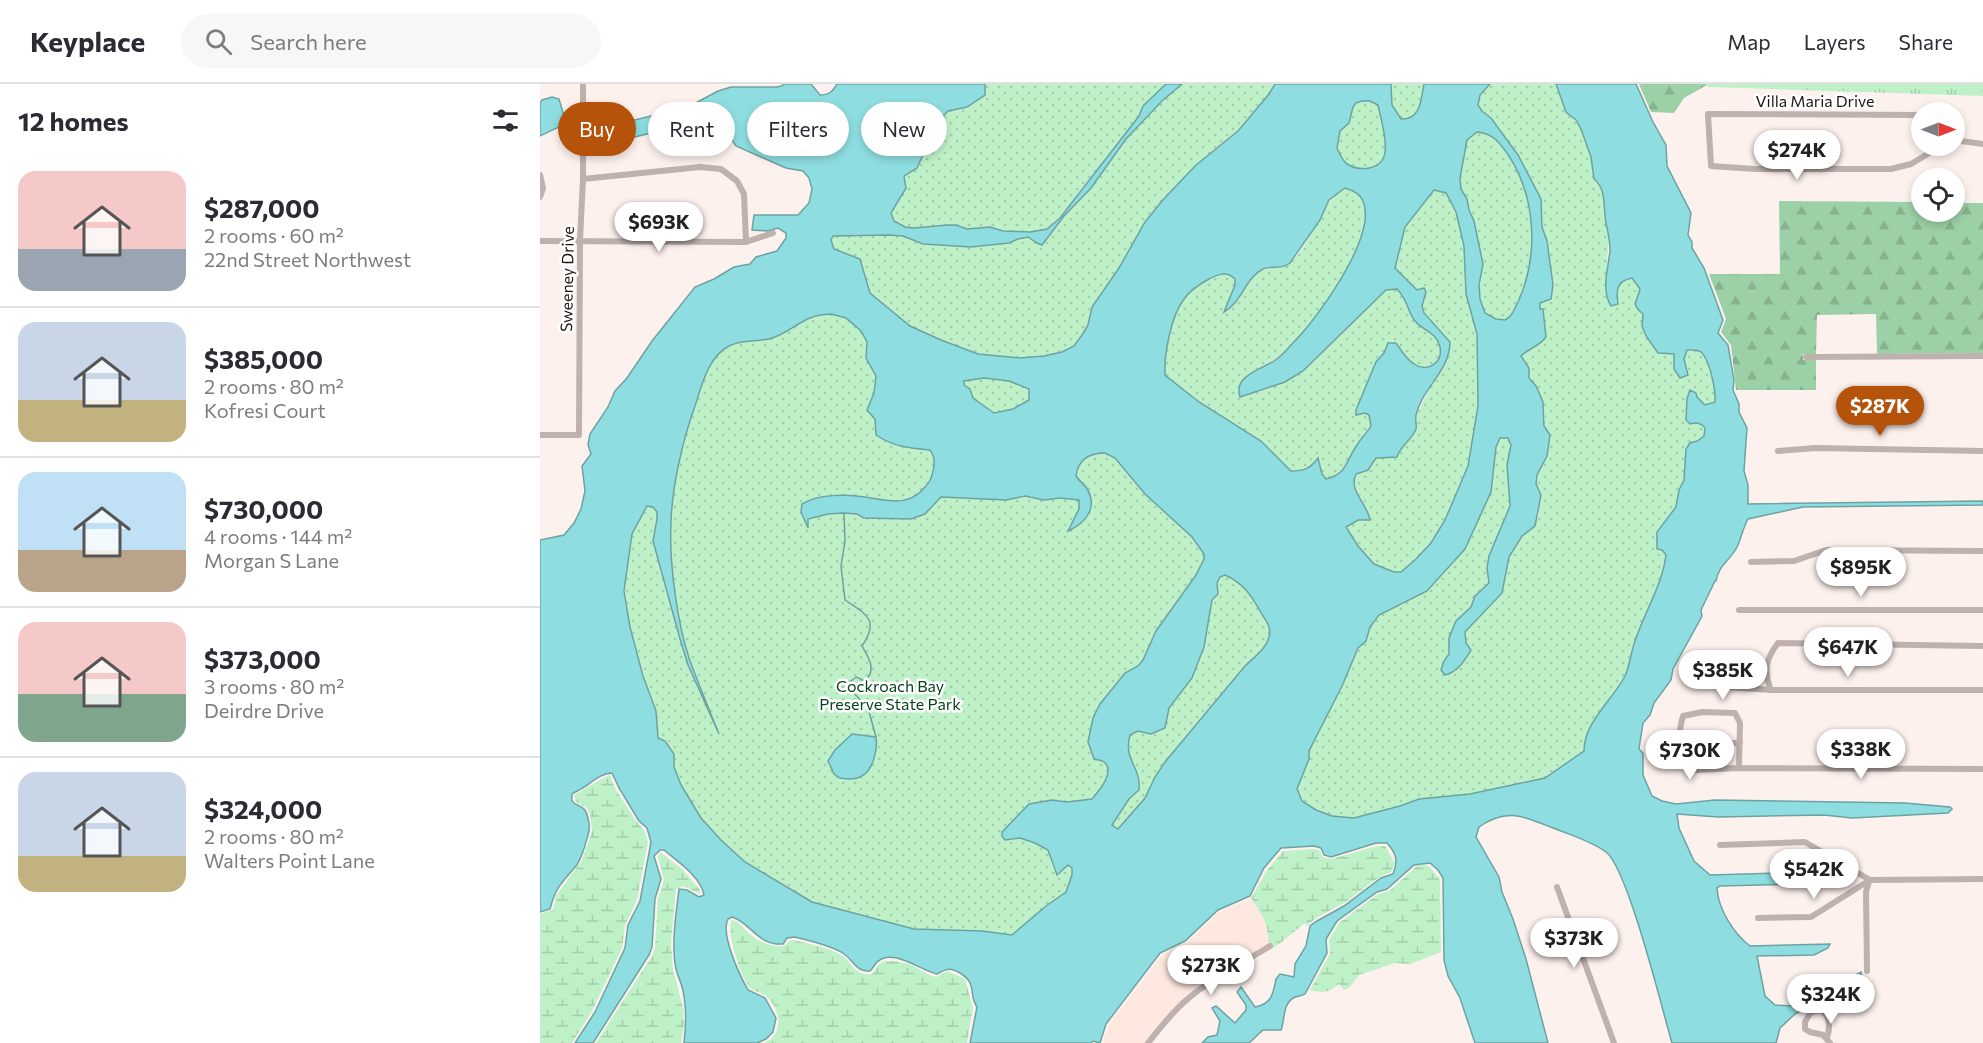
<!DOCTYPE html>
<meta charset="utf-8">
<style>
:root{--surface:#fff;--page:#f7f7f7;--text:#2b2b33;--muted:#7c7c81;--line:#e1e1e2;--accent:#b45309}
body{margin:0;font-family:Commissioner,sans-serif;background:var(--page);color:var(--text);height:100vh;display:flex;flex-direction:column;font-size:22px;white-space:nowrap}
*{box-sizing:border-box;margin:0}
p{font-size:20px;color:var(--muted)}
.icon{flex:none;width:33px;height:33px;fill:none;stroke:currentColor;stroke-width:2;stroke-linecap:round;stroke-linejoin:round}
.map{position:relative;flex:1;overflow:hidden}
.panel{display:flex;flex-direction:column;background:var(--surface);width:540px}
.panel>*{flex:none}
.top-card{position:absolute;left:18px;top:18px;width:570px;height:54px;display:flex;gap:12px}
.needle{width:39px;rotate:90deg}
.tools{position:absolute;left:1371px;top:18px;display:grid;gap:12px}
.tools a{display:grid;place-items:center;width:54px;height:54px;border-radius:50%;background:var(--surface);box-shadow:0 3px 9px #0003;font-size:30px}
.price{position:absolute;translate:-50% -51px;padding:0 14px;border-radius:21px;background:#fff;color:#222;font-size:20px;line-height:39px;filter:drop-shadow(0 2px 3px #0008)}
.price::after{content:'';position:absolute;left:50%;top:36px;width:18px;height:14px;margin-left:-9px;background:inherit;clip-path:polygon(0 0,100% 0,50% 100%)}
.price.selected{background:var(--accent);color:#fff}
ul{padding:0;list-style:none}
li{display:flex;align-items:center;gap:18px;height:150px;padding:0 18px}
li+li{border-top:2px solid var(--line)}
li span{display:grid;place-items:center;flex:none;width:168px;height:120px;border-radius:18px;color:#555}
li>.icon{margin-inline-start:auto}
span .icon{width:72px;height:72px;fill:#fffc;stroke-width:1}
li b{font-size:26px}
h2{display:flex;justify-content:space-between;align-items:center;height:72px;padding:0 18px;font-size:26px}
.tag{padding:0 21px;border-radius:27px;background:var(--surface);box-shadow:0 3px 9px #0003;font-size:21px;line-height:54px}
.tag.selected{background:var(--accent);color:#fff}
header{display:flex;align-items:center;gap:36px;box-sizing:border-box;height:84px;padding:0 30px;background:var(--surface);border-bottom:2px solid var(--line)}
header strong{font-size:28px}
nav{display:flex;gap:33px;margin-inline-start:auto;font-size:21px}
.search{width:420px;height:54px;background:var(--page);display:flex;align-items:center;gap:15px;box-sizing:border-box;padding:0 21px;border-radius:33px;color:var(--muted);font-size:22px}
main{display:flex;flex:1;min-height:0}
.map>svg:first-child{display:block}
.built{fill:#fee8df}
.grass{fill:url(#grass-tufts)}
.forest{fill:url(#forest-firs)}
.wetland{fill:url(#wetland-marsh)}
.park{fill:url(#park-dots)}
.water{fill:#8edee1;stroke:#6da2a3;stroke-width:1.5;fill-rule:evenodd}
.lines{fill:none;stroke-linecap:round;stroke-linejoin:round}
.stream{stroke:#6da2a3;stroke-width:1.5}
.street{stroke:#beb1ae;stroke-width:6}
.labels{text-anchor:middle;stroke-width:5;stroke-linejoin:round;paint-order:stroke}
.street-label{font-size:16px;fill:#201612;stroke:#fff}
.park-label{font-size:16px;fill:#05421c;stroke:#fff}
</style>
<header>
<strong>Keyplace</strong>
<div class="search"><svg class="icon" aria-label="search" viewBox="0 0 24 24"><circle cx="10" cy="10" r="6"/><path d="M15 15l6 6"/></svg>Search here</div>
<nav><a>Map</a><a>Layers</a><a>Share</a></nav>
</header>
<main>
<section class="panel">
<h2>12 homes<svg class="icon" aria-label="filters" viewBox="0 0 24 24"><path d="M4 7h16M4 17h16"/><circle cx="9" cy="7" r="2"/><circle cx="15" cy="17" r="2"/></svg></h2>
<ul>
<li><span style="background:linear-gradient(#f6c9c9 65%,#9aa5b1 0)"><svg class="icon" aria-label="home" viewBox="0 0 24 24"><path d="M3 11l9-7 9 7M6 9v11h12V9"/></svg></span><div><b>$287,000</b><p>2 rooms · 60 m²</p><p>22nd Street Northwest</p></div></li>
<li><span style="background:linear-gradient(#c9d6e8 65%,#c2b280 0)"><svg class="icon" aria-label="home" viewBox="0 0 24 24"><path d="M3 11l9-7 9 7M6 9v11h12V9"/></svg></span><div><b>$385,000</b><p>2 rooms · 80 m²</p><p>Kofresi Court</p></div></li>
<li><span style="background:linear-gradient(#bfe0f5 65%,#b9a48a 0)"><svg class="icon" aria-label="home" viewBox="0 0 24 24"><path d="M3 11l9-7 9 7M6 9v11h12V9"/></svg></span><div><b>$730,000</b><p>4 rooms · 144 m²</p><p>Morgan S Lane</p></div></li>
<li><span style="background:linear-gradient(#f6c9c9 60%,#7fa58c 0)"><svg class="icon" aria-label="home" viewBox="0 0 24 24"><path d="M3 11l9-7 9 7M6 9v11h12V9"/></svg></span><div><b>$373,000</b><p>3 rooms · 80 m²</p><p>Deirdre Drive</p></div></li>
<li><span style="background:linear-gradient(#c9d6e8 70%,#c2b280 0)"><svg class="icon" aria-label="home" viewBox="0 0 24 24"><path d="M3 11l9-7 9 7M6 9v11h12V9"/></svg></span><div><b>$324,000</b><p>2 rooms · 80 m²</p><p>Walters Point Lane</p></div></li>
</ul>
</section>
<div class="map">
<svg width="1443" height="959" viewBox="0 0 1443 959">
<defs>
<pattern id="grass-tufts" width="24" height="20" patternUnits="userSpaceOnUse" patternTransform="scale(1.5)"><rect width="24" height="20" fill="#bff1c8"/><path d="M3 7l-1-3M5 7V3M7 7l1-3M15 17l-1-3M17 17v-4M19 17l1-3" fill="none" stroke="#a4ceab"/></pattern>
<pattern id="forest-firs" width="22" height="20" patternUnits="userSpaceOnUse" patternTransform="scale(1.5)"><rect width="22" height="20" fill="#9cd0a6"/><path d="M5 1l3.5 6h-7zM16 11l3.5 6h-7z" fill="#86b28e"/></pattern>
<pattern id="wetland-marsh" width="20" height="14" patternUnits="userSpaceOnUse" patternTransform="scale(1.5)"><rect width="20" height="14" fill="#bff1c8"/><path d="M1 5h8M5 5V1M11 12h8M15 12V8" fill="none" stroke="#a4ceab"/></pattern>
<pattern id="park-dots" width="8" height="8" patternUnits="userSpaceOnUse" patternTransform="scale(1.5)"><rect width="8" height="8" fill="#bff1c8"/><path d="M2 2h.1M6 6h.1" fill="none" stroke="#a4ceab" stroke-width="1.8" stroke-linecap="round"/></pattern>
</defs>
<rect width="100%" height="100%" fill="#fdf1ed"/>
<path class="built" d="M711,814L722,831L730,859L665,898L641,916L626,931L604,959H563L569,941L622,871L647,859L680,828Z"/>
<path class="grass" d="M1166,0H1443V12L1168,3Z"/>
<path class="forest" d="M1099,0H1166L1167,1L1144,14L1134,29L1111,28Z
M1239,117L1381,118L1382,128H1414L1415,119H1443V269L1337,270L1336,230L1277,231L1276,270H1263V276H1276V306H1196L1191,261L1181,248L1186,235L1169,190H1240Z"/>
<path class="wetland" d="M70,691L76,706L97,738L104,746L108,758L97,816L85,841L82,864L52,927L32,959H0V830L13,826L16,812L42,776L52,747L50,731L47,724L36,718L34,711C46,705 56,697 70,691Z
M837,762H845L855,779L851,788C833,794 820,809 804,819C791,827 777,831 767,842L765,839L734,864L728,857C729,839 720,828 711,814L727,786L743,767L774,765L779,766L783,773L791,775Z
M120,768L142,785L160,806V810L143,802L136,805L131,860L133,886L143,923L144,940L141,959H56L112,872L115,863L118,815L124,796L118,773Z
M882,781L889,782L900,795L901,868L870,880L855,879L819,891L810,903L804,906L799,900C790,909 782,909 770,906L790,870L789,856L799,839L838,810L849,807L876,783Z
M192,836C201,838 204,846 211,851C220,858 233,864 244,862L249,857L254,856C269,860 288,863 301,871C314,878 312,892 332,890L339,880L344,877H356L369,880L392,892L397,893L407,887L425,895L433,924L427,959H224C244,951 241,926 227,913C222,908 215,908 211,905C201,897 185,844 192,836Z"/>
<path class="park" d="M445,0H626L603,22L599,32L569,72L520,134L507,145L490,148L463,147L450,143L427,145L417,141H399L373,144L365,143L354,137L351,130L366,104L364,92L377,84L399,36L408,27L427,23L445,11Z
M642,0H735L729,10L698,47L622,117L605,138L579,184L552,223L548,241L542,251L535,262L522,268L504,272L480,274L438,270L401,256L370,242L329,209L320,175L294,165L291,156L293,152C315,151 341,147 362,152C370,154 376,159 384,160C398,162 429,163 444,162C460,162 473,155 488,153L497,159L502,160L524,132L551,104L586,55L622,17Z
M851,0H884C880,15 881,35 861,35L852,21Z
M950,0H1016L1026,28L1036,36L1041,45L1051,73L1054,95L1059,99L1063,111L1069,150L1066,196L1078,217C1074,205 1079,196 1092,194L1100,205C1097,219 1090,219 1103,230L1102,242L1134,270L1135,275L1133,281L1148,286L1144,275L1147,266C1152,266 1158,265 1162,269C1171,278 1176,306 1175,318L1165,321L1150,307L1146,331L1154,338L1163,341L1165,344L1164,352L1150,359L1145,376L1144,396L1139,406L1136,423L1117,448L1122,466L1126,471C1122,502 1105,527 1095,557C1091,568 1090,581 1085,592C1072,617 1044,638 1044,667L1005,694L930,710L879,715L860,722L814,734L792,732L776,726L761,717L757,705L769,675V667L803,600L818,564L826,557L830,543L839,531L887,507L925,465L951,408L956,363L959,354H968L971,361L967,381L970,422L949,472L947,484L950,499L935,512L931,523L916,537L909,554V570L904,577L912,590L919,583L931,566L926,560L924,548L962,509L969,473L982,452L998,434L1001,411L996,400L997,391L1001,385L1005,334L1003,318L996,302L989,294V284L981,272C989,264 999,263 1006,253L1003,226L1000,225V219L1011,215L1013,201L1007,157L1002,143L1001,115L978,71L951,34L942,27L938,20L940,11Z
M822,17H830L838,21C841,36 847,53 845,68C843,86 819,88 807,80C802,76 799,69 797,64L800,47L809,39L813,23L816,19Z
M938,48C953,49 960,59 969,72C996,114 999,172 978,218C974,225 973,232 965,236L956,235L945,229L940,215L939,201L943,180L934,137L929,126L927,114L921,106L920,94L927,56Z
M805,104C812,106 820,109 823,117C837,149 783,227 761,251C751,263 739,272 727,281C717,290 708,303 700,313L745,298L763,287L846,206L857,205C867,216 869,231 876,238C885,248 899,249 901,265C901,270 899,275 896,278C881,295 863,271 856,259L848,260L844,269L836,278L816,326L829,331L831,342C827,349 821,354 817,361C806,376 808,390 786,395L772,382L764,387H751L721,357L659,318L625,291C624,270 631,232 644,215C650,206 660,200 669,195C678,191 686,187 695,195V201L690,212L700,214C708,200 715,185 733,184C739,183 745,183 750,179C774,158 778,120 805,104Z
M894,106L906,108L916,128L924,162L926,210L937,250L938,322L928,382L905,436L891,459L876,476L861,488H854L834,480L818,462L806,443L818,436H829C825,421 817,410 814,395L817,389L828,386L836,374L857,373L877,338L876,332L893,298L906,252L884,229L877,206L855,184L865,143Z
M291,230L306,234L321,247L327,258L326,274L336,292L334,309L327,326L335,335V344L369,365L390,366C395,372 395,379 393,388C392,394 388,399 384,404C366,425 347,415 323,413C304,411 285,412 267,417L268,442V435L288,430L304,429L317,430L324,434L371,435L385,430L401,413L466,416L485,412L491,414H520L539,416L541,420L535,434L538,443L546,403L536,392L537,382L542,376L558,369H565L575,374L605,410L652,453L664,470V475L656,491L616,547L603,576L598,582L585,589L560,620L548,658L568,684C567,697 560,705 552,715L527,718L512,716L489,720L462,748L472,756C485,752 497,759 508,766L513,784L522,787L528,780L532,784V791L526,808L506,822L472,851L442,847L374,845L272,818L205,778L181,757L161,735L141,701L134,683V670L118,654L116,626L104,592L90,543L84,507L92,450L107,422L113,423L117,428V435L113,457L140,555L148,581L173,633C164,613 154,591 148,570C137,528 129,482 131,439C132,401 143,355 156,320C162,300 169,272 189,262C202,255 215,257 229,255C253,250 259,231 291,230Z
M444,294L469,297L490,305L489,316L473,325L454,329L433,314L430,305L424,301L423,297Z
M685,491C703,499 711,511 720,527C725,536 732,542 729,553C726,565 713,574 705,582L625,678L615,693L605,714L578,745L571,742L589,715L592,680C587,672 587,660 590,651L598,647L611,650L629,624L652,594L664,563L672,516L678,510L677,499L680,493Z"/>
<path class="water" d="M243,0H271L280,11C289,11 292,8 297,0H445V11L427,23L408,27L399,36L377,84L364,92L366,104L351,129L354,137L365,143L373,144L408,141H416L427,145L450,143L463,147L490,148L507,145L520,134L599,32L603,22L626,0H642L622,17L586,55L551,104L524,132L502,161L497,159L488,153L478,155L469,159L431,163L383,160L363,152L349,151L293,152L291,156L294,165L320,175L330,209L370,242L401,256L438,270L480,274L504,272L522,268L534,262L542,251L548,241L552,223L579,184L605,138L622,117L655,82L698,47L729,10L735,0H851L852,21L861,35C881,36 881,15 884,0H950L940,11L938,21L942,27L951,34L978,71L1001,115L1002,143L1007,157L1013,201L1011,215L1000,219V225H1003L1006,253C999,263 989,264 981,272L989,284V294L996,302L1003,318L1004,342L1010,351L1007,372L997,391L996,400L1001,411L995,442L982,452L969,473L962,509L925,548L926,559L931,566C924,577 918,588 905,591L901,586L904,577L909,570V554L916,537L931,523L935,512L949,499L947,484L949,472L970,422L967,381L971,361L968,354H960L956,363L951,408L925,465L887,507L839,531L830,543L826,557L818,564L803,600L769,667V675L757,705L762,717L776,726L792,732L814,734L860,722L879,715L930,710L1005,694L1044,667C1044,638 1072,617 1085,592C1090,581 1091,568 1095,557C1105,527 1122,502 1126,471L1122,466L1117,465V448L1136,423L1139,406L1144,396L1146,365L1150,359L1157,357L1164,352L1165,344C1161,339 1156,338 1150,340L1146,336L1147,315L1150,306L1156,309L1157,313L1165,321L1175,318C1176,307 1170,276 1161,268C1157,265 1152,266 1147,266L1144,275L1148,291L1140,294L1134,285V270L1118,269L1106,252L1102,242L1103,230C1090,219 1097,219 1100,205L1092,194C1076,197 1076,207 1078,220L1071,222C1061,207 1068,184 1070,167C1070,156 1068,148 1066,139C1063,124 1067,105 1054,95L1051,73L1041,45L1036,36L1026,28L1016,0H1096L1113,38L1126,61L1127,82L1151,129L1148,151L1152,158V164L1164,184L1183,236L1178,249L1188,261L1194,296L1193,306L1199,320V328L1207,344L1204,387L1208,401V420L1443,417V421L1263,423L1208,435C1203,444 1201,455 1197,463C1190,477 1179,480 1176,497H1175L1161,526L1162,532L1133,585L1131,596L1114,619L1110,631L1103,639L1099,665L1103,669V691L1112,712L1122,717L1136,720L1175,716L1365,719L1410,723L1412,725L1408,729L1312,734L1284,731L1178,733L1137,730L1139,744L1154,777L1170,791L1270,788L1272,792L1270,799L1264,800L1180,802L1177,804C1178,825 1194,850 1210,862L1290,860L1288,864L1274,871L1217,872L1225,912L1235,921L1253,922L1321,888L1322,894L1255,930L1240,944L1236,959H1132C1122,925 1088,785 1066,768C1050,756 1027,750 1008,742C980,731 965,725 939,743L936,753L959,793L962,808L973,835L986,875L1008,959H935L920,914L908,892L904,876L903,794L898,786L890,779L874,781L847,805L837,808L797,837L786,855L787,869L765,910C762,912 758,912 755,913C742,919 745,937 741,946H723L709,959H662L668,953L677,951L680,937L672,924L676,922L695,939L706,926V921L697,908L701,903L715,923C732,920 733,910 736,895L740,890L754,893L755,880L766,862L770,842L777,837L804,822L841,794L853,790C858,777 857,770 847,759H836L791,773L784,771L781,764L774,762L741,764L724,784L710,812L678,826L645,857L620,869L566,940L560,959L553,957L551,959H430L437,923C428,910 438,900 420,889C410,883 406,885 397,890C381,887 351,862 336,879C334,882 332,885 330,887C316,888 314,877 304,870C294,862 267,856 255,853L247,854L243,860C218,862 210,838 192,833L188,835C180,850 200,892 208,906L225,914L236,934L233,948L226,955L217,959H144C146,942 147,925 143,907C142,900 138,893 136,885C131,860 136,831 139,805L147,806L159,813L164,811C161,793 137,777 124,766H120L114,772L121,795L115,815L112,863L109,871L53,959H35L55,928L85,864L88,841L100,817L111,758L107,744L99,737L79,704L72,689C58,690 52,699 41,705C38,707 34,708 32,710C30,722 38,719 44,725C48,729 50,743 49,747C46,758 43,773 36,782C22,799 16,802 10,825L0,828V456L24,451L34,439L41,425L45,407L42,382L51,370L48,361L50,350L68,323L75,307L87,294L112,257L155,203L174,195L194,183L210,180L216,173L237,167L246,154V149L238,144L228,147L212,146L214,131H258L269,119L272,105L269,94L263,87L246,84L196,62L190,53L165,36L160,34L144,41L82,56L79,40L150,22L178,7L191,3H236L242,2ZM822,17H830L838,21C841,36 847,53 845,68C843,86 820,88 807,80C802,76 799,69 797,64L800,47L809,39L813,23L816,19ZM937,48C953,49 960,59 969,72C996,114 999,172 978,218C974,225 973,232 965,236L956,235L945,229L940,215L939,201L943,180L934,137L929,126L927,115L921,105L920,94L927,56ZM805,104C812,106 820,109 823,117C838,152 776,237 751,261C746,267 740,273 734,277C720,286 693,292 700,313L745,298L763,287L846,206L857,205C868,216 868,229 875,237C884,248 896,247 900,263C903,279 887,289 874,280C866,275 861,266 856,259H848L844,269L836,278L816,326V331L825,329L829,331L831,342C827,349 821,354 817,361C806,376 807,391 786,395L782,390L778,374C770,385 764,387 751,387L721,357L659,318L625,291C624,270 631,232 644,215C650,206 660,200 669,195C678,190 687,187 695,195V201L684,228C703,217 705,194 723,185C732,181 742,186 750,179L780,136L789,116ZM894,106L906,109L916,128L924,162L926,210L937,250L938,322L928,382L905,436L891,459L876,475L861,488H854L834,480L818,462L806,443L818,436H830C828,421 808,406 816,390L828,386L836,374L857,373C860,362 872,356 876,345C877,341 875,336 876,331C882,304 910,287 910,258L884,229L882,222L886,208L884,204L877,206L855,184L865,143ZM291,230L306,234L321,247L327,258L326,274L336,292L334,309L327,326L335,335L336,351C354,363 369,364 390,366C395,372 395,379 393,387C392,393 389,399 385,403C368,424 348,416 325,413C306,410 278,410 262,420L261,428L268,444V435L288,430L304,429L317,430L324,434L371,435L385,430L401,413L466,416L485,412L504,416L520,414L539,416V425L528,447C546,439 559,423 546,403C543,399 539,397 536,392C538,376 549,369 565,369L575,374L605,410L652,453L664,470V475L656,491L616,547L603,576L598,582L585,589L560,620L553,634L548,658L554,675C557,676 561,676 564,678C576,688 558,708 552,715L527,718L512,716L489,720L462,748V752L465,756L480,754L495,759L508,766L517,791L528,781L532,784V791L526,808L506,822L472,851L442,847L374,845L272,818L205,778L181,756L161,734L141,701L134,683V670L125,657L118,654L116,627L103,592L90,543L84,507L92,450L107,422L113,423L117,428V435L113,457L140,555L148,581L179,650C169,625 158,599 149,574C137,537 129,478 131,439C132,401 143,355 156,319C162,300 169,272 189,262C202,255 215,258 229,255C254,249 259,231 291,230ZM444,294L469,297L489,305V316L473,325L454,329L433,314L430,305L424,301V297ZM685,491C703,499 711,511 720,527C725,536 732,542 729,553C726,565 713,574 705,582L625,678L615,693L605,714L578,745L572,741L589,715L599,706C601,681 583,677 590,651L598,647L611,650L625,644L629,624L652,594L664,563L672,516L678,510L677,499L680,493Z
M12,13L19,15L25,35L23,41L0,52V19L2,16Z
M312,650L336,653C338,665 333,688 320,693C314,696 306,695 300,694L294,690L288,677L295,666Z"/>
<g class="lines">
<path class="stream" d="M304,429L305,457L301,482L305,516C326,530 340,536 322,562C329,574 337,586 325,597L316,593L310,598L312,607L328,624L336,653"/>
<path class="street" d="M1382,31L1168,30L1171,82L1215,85H1351L1371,80L1401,62
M1414,56L1443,60
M0,91L3,104L0,113
M43,95L160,83L181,85L197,97L204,110L206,158
M0,157L206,158L233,149
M1266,273L1443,272
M0,351H39L40,156L43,95V0
M1238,367L1275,364L1443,367
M1211,478L1254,477L1286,466L1443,467
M1199,526H1443
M1172,602L1231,606H1443
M1231,606C1223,586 1226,575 1238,559L1443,562
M1139,659H1200
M1199,684L1200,639L1195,629L1162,628L1143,632C1138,649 1138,665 1142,682L1155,686L1199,684L1443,685
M1180,761L1265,758L1330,796
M1330,796L1443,795
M1017,803L1074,959
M1218,834L1271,833L1330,796
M1327,887L1326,808L1329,797
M1287,954C1290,944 1291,932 1281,926L1271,928L1265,938V945L1270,948L1283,951L1290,959
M608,959C619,945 630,931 643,919C668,896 701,880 730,862"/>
</g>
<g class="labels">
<g class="street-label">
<text x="1275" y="23">Villa Maria Drive</text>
<text transform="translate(27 195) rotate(-89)" y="6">Sweeney Drive</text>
</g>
<g class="park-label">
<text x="350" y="608">Cockroach Bay<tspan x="350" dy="18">Preserve State Park</tspan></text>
</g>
</g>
</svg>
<div class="tools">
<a><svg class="needle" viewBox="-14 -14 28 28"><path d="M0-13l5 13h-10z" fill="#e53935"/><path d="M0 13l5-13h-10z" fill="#7c7c81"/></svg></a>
<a><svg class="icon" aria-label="locate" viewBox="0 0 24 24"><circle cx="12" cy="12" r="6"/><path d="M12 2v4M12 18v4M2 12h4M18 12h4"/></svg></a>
</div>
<b class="price" style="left:1257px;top:97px">$274K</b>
<b class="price" style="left:119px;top:169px">$693K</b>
<b class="price selected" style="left:1340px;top:353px">$287K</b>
<b class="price" style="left:1321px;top:514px">$895K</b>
<b class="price" style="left:1308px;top:594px">$647K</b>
<b class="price" style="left:1183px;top:617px">$385K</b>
<b class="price" style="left:1321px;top:696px">$338K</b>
<b class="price" style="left:1150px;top:697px">$730K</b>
<b class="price" style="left:1274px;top:816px">$542K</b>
<b class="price" style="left:1034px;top:885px">$373K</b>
<b class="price" style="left:671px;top:912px">$273K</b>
<b class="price" style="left:1291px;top:941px">$324K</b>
<div class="top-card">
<a class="tag selected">Buy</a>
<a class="tag">Rent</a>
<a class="tag">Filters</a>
<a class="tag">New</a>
</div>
</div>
</main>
